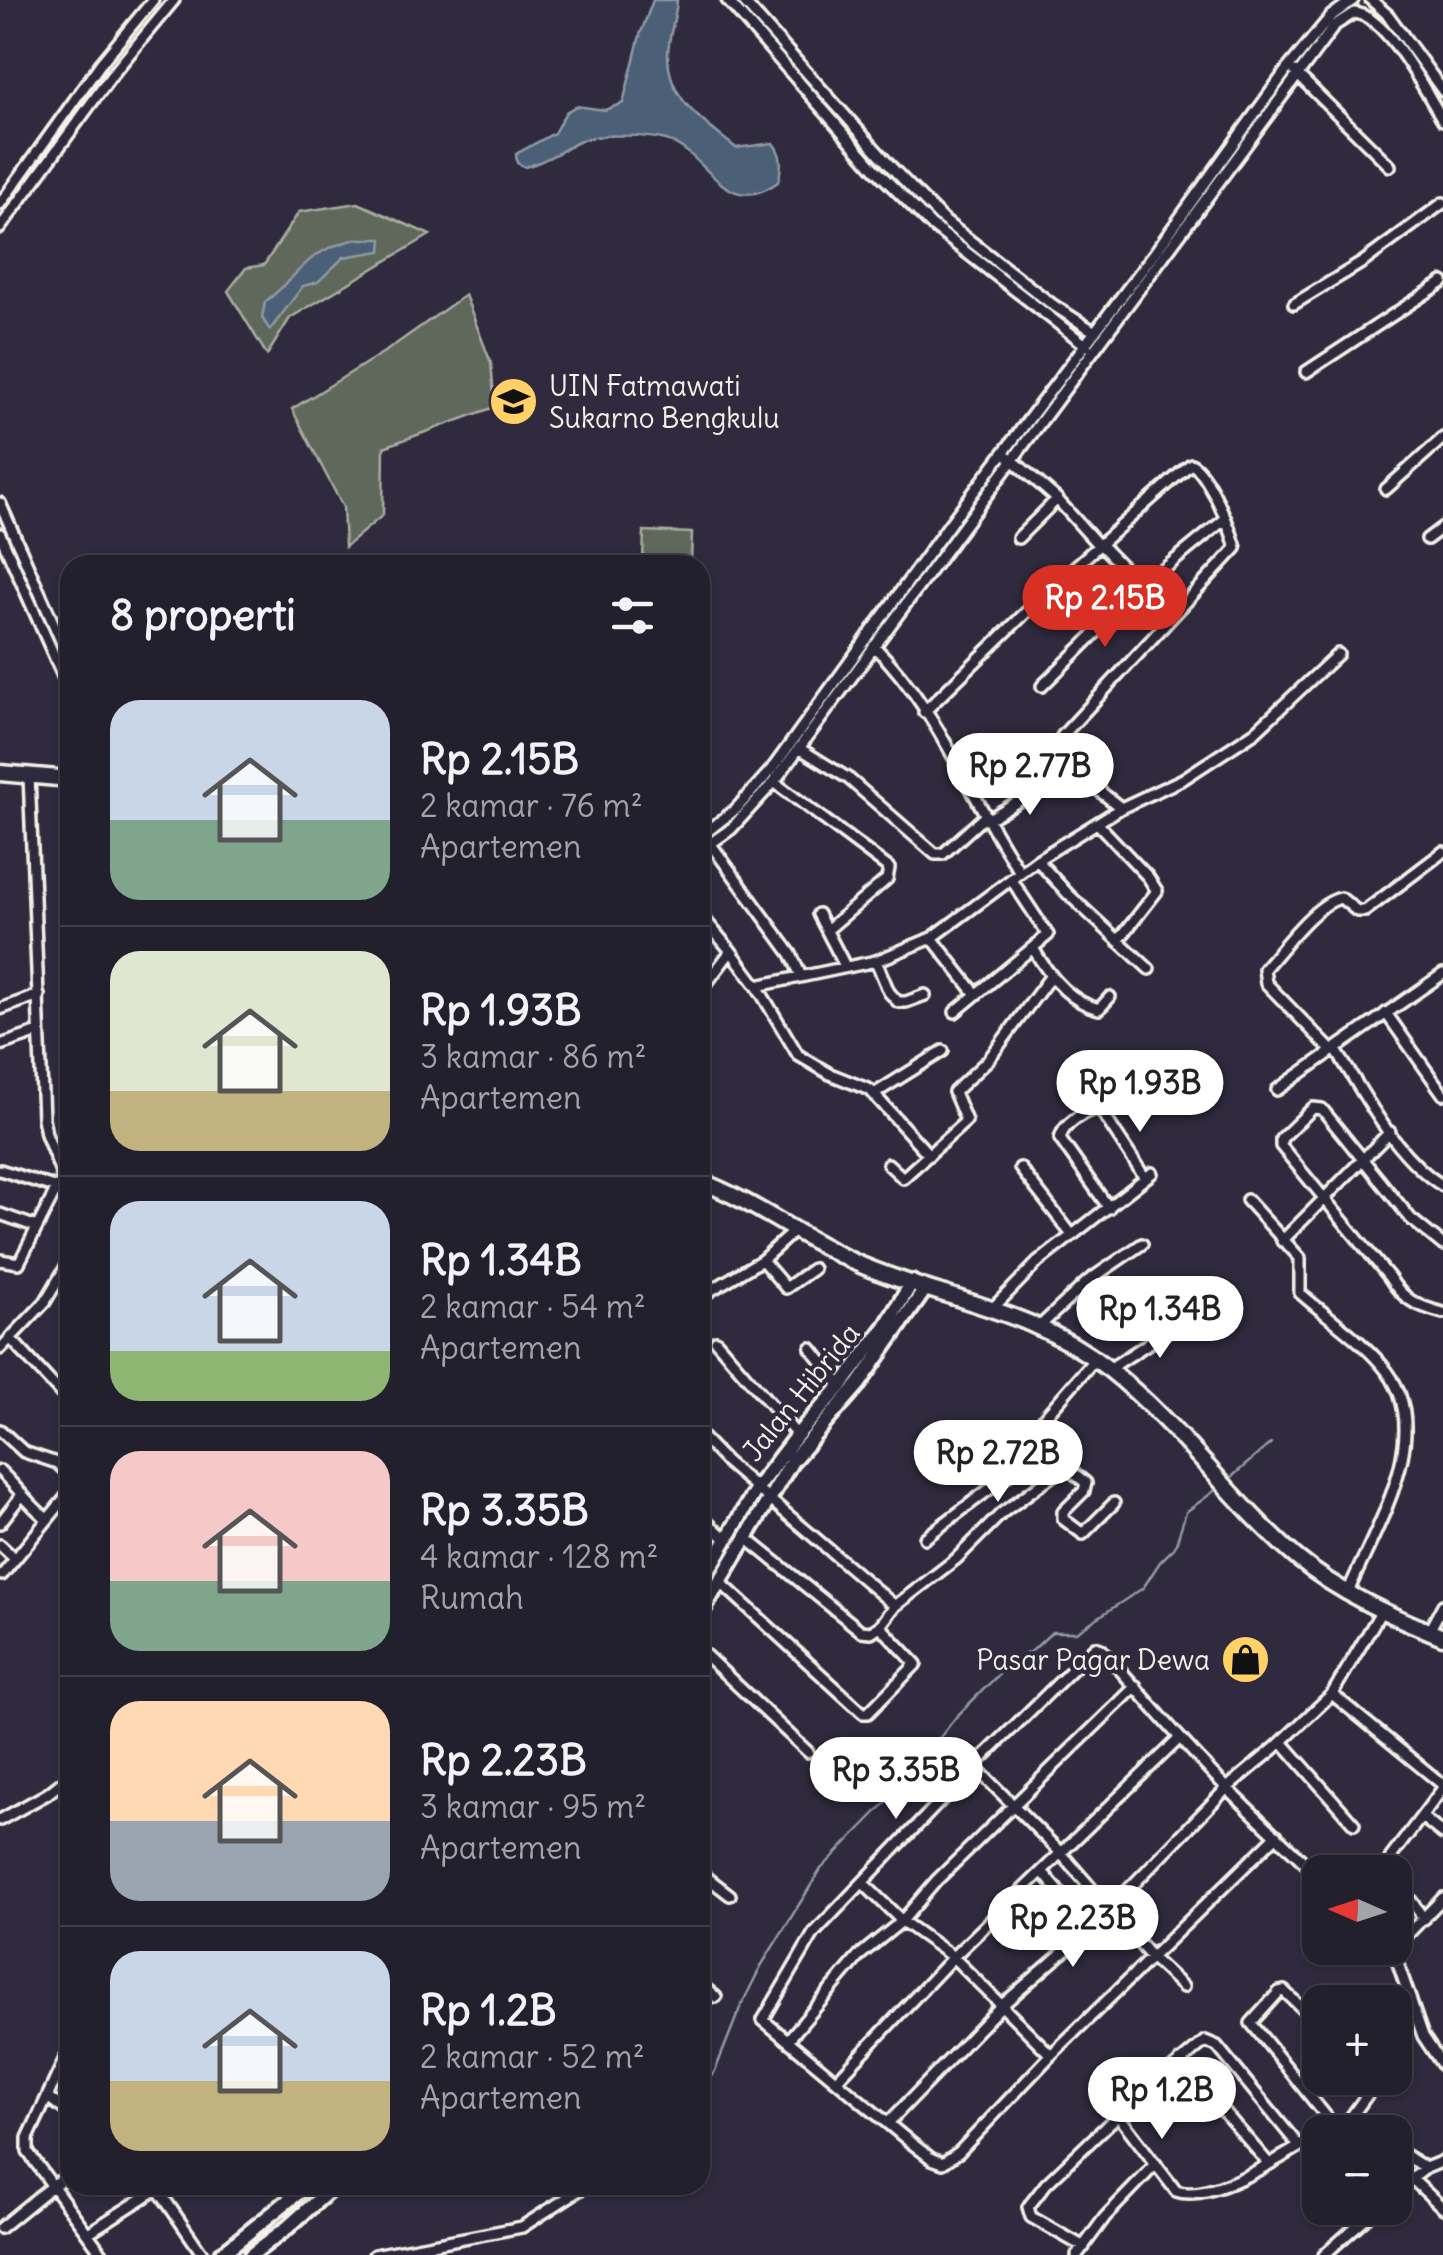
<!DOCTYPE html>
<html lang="id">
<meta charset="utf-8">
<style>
:root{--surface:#23202e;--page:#2b2836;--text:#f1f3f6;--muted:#a3a3aa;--line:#403e4a;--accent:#d93025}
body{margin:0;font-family:Delius,sans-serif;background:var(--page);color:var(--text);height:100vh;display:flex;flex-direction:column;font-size:38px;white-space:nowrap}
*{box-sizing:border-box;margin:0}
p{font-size:32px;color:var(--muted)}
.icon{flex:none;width:55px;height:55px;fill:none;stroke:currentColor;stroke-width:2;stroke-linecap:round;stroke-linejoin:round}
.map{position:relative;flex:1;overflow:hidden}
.details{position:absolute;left:60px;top:555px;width:650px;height:1640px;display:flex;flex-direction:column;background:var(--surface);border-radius:30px;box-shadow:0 2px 8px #0004,0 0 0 2px var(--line)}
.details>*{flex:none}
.needle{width:65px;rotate:273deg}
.controls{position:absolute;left:1302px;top:1855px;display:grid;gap:20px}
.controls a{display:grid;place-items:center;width:110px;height:110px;border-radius:20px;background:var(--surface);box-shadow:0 2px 8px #0004,0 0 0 2px var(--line);font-size:50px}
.price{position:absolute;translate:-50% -85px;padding:0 22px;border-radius:35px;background:#fff;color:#222;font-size:32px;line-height:65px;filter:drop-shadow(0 2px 5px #0008)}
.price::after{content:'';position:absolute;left:50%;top:60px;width:30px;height:22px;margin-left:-15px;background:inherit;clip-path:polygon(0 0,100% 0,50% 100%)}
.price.on{background:var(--accent);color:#fff}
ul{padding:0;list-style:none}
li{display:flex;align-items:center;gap:30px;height:250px;padding:0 50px}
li+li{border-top:2px solid var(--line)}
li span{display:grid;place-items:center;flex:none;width:280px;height:200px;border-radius:30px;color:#555}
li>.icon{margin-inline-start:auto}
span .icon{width:120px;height:120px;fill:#fffc;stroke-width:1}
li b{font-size:42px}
h2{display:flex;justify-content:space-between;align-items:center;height:120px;padding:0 50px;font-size:42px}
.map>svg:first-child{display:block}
.green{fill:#5f675a;stroke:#aaaca1;stroke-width:2.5}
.water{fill:#4b6076;stroke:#8f9aa4;stroke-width:2.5}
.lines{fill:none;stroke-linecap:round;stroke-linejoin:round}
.stream{stroke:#8f9aa4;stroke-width:2.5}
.minor-casing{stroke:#f4f1e8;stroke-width:16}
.primary-casing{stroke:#f4f1e8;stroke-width:20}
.trunk-casing{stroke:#f4f1e8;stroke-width:21}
.minor{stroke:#2f2a3d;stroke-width:9}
.primary{stroke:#2f2a3d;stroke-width:12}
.trunk{stroke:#2f2a3d;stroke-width:14}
.labels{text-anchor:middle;stroke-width:8;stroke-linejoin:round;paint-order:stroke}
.poi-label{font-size:28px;fill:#f4f1e8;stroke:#2f2a3d;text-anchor:start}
.street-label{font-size:28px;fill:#f4f1e8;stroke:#2f2a3d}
</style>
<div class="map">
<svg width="1443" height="2255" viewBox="0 0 1443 2255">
<rect width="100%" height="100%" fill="#2f2a3d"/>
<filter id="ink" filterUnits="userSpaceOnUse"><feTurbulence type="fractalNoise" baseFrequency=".01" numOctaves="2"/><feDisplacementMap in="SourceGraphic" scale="20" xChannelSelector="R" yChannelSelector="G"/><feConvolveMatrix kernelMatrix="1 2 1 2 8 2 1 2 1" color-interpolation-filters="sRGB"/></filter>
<g filter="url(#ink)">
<path class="green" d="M358,203L430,235L290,318L267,355L228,291L246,268L264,265L299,212Z
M465,295L491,363L495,407L384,447L383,515L345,547L343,507L292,409L389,349Z
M644,531L692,533L691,562L643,561Z"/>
<path class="water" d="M653,0H677C676,19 668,36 668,55C668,100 705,123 736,148L773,143C783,156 782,166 778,182C724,221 708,153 666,140C648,135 597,133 581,141C561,150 546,162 525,167L517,163L516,154L554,133L566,112L576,106L605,110L623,103L640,35Z
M357,239H382L381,251L344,257L318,282L303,286L270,330L262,318L265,302C304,272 302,252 357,239Z"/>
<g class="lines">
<path class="stream" d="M1227,1481L1271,1443
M700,2091L715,2071L740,2008L761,1966L821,1869L901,1787L956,1717L1013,1660L1033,1650L1052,1632H1076L1143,1588L1160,1562L1175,1547L1186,1512L1217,1489"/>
<defs>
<path id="minor" d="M727,0L875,169L931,225L1087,346
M742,0L893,169L942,219L1053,305L1095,332
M1371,0L1388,15L1443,91
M1295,72L1390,166
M0,204L101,63L153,0
M0,228L112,75L174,0
M1294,304L1363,262L1443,203
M1306,372L1443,282
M1009,457L1057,499L1099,546
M1386,489L1443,438
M0,503L70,661
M0,534L70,692
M1018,538L1057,499
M1427,539L1443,527
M1101,545L1142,587L1174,613
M874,646C939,710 970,798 1020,872
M1042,686L1142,587L1224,520
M924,712L1051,588L1186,468L1191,464C1208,472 1231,529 1236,548L1063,735L1054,751L1063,774L987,820
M799,748L849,779L935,854H943L985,816
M1073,770L1121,808
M29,775L43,1118L46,1134L70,1196
M774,782L889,868L887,879L827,930
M1098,824L1148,877L1157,891L1118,941
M700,837L736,809L772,769L951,522L1156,251L1288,68L1331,16L1353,0
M710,843L791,954L801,976
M700,851L731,829L774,782L1335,25L1354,13C1387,15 1426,93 1443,120
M1037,860L1068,894L1149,969
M700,914L731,951L700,992
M818,914L845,966
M932,938L975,993
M1033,948C1047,973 1069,1002 1099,1009L1110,997
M731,951L757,986L876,961L932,938L1037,860L1121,808L1183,779L1255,732L1338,654
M876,961L889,992L898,1002H906L925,995
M1443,974L1335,1049C1366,1095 1394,1156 1443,1186
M757,986L798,1055L830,1074L870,1090L929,1155
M0,1009L39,995
M955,1012L1048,935L1011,879
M1386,1013L1443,1094
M0,1045L39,1032
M1332,1051L1266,983L1264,969C1282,949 1315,903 1341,898L1357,911H1365L1443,852
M1277,1090L1335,1049
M874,1094L943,1051
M888,1164L903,1178L966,1121L954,1092L989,1059L1050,977
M1020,1168L1072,1235
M0,1170L57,1188
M1247,1200L1300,1258V1293C1326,1316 1359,1338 1382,1365C1439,1429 1376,1526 1349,1590
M1109,1208L1060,1139C1062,1125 1087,1108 1100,1109L1145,1178
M0,1214L37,1227
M1282,1241L1390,1132
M1443,1245L1411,1219L1322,1109L1313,1108L1281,1139V1146L1389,1277C1403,1300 1417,1306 1443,1313
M0,1260L19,1263L57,1188L64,1182
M762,1260L786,1288L813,1269
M700,1297L762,1260L793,1232
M993,1308L1038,1262L1152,1173
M1040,1326L1088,1281L1142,1244
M10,1338L70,1403
M716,1341L797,1435
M811,1348L841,1386
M0,1349L45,1302L70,1260
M1094,1360L1043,1419L1041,1426L1065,1466L1086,1483L1084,1491L1063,1512V1519L1083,1534L1114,1503
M1109,1369L1189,1317
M0,1430L24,1452L57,1463L70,1475
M700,1435L726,1462L895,1606
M0,1471C18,1488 28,1504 47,1519
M700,1516L725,1538
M0,1523L21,1496
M745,1537L861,1631L871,1632L880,1626
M925,1538L1049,1444
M0,1545L15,1559
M2,1575L70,1492
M719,1581L863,1713H868L916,1664L880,1626L895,1606L956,1559L1002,1513L1065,1466
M1382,1610L1332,1694L1443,1785
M1429,1631L1443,1605
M700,1650L808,1752
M1282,1742L1354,1824
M974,1766L1060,1852L1152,1958L1183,1987
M1422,1817L1443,1834
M0,1820L47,1794L70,1776
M1277,1835L1051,2055L959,2152L943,2163L932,2159L910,2142L763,2020L814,1933L974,1766L1095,1647L1101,1649C1143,1694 1182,1743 1226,1787C1257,1818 1289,1847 1320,1878
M1042,1871L1090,1929
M700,1872L730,1895
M1391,1872L1388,1864L1391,1857L1443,1788
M1395,1878L1424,1919
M863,1883L902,1921L953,1957L1051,2055
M1388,1948L1395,1955L1423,2036L1443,2066
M1395,1955L1406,1936L1443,1898
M700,1984L716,1997
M1320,2025L1284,1991L1279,1992L1251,2023L1334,2126L1349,2120L1369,2132
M788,2040L860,1955L902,1921L937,1880L1136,1686
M69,2050L28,2138V2152L103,2255
M1180,2061L1269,2164
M837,2080L953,1957L1180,1738
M49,2098L70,2114
M1118,2115L1176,2191C1212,2204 1288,2153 1320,2134
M1349,2120L1372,2088V2078
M889,2122L1000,2007L1090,1929L1227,1788L1275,1748L1332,1694
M1395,2149L1426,2168L1443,2161
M1411,2178L1443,2208
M155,2185L203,2255
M1395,2192L1426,2168
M0,2228L53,2185L70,2175
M88,2233L159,2188
M1084,2247L1031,2217L1028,2207L1046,2184L1118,2115L1205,2041L1217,2046L1299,2146
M374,2255L522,2227L587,2185
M1077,2255L1105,2217L1156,2164
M1324,2255L1377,2208"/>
<path id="primary" d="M700,1585L758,1486L797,1435L841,1386L886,1326L912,1282
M700,1615L792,1461L859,1384L926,1288
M220,2255L308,2185
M251,2255L288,2227L335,2185"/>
<path id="trunk" d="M0,773L70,779
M700,1181C756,1202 805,1241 861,1265C949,1302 1031,1308 1110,1370C1179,1425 1230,1500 1297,1558C1339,1593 1393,1617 1443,1637"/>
</defs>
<use href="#minor" class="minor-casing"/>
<use href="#primary" class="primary-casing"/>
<use href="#trunk" class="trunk-casing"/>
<use href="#minor" class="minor"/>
<use href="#primary" class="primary"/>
<use href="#trunk" class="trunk"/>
</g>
</g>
<defs>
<symbol id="university-disc" viewBox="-11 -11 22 22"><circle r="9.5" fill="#ffd166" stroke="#2f2a3d"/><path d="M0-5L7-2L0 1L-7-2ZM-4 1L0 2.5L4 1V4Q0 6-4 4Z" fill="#111"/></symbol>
<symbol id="shop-disc" viewBox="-11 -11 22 22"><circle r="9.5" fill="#ffd166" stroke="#2f2a3d"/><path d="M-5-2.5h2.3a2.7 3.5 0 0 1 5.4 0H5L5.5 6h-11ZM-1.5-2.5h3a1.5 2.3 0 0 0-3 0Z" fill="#111"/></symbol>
</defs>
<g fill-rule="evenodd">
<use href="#university-disc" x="486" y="374" width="55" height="55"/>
<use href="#shop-disc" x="1218" y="1632" width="55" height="55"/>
</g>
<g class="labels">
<g class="poi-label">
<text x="549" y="396">UIN Fatmawati<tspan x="549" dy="32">Sukarno Bengkulu</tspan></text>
<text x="1210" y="1670" text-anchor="end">Pasar Pagar Dewa</text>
</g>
<g class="street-label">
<text transform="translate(801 1392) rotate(-51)" y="10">Jalan Hibrida</text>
</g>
</g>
</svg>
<div class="controls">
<a><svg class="needle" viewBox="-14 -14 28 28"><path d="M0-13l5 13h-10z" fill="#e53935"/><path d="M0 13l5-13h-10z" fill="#a3a3aa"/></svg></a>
<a>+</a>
<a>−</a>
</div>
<b class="price on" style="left:1105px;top:650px">Rp 2.15B</b>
<b class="price" style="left:1030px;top:818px">Rp 2.77B</b>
<b class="price" style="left:1140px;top:1135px">Rp 1.93B</b>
<b class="price" style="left:1160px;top:1361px">Rp 1.34B</b>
<b class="price" style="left:998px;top:1505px">Rp 2.72B</b>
<b class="price" style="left:896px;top:1822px">Rp 3.35B</b>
<b class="price" style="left:1073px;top:1970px">Rp 2.23B</b>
<b class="price" style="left:1162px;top:2142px">Rp 1.2B</b>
<section class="details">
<h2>8 properti<svg class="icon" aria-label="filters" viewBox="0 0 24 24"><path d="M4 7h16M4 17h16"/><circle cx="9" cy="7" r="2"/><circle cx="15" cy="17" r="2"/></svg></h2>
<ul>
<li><span style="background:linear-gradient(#c9d6e8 60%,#7fa58c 0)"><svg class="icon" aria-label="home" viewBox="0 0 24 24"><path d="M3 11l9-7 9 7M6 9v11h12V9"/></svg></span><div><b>Rp 2.15B</b><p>2 kamar · 76 m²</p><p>Apartemen</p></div></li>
<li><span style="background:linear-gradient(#dfe7d0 70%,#c2b280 0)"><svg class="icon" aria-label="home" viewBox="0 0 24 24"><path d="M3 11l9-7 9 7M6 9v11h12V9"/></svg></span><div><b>Rp 1.93B</b><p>3 kamar · 86 m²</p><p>Apartemen</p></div></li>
<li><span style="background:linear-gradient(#c9d6e8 75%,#8fb573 0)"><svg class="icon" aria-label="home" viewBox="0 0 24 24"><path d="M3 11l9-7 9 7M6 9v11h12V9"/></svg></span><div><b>Rp 1.34B</b><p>2 kamar · 54 m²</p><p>Apartemen</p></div></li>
<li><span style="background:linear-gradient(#f6c9c9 65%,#7fa58c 0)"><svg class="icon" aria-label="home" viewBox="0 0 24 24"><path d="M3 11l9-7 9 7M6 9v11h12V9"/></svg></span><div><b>Rp 3.35B</b><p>4 kamar · 128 m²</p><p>Rumah</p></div></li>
<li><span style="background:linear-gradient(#ffd9b3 60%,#9aa5b1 0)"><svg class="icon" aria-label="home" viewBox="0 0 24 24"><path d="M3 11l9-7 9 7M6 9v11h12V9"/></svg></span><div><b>Rp 2.23B</b><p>3 kamar · 95 m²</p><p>Apartemen</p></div></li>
<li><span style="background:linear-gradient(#c9d6e8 65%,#c2b280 0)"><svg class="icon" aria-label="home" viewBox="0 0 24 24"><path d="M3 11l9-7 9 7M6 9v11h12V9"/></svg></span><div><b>Rp 1.2B</b><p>2 kamar · 52 m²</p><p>Apartemen</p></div></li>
</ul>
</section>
</div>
